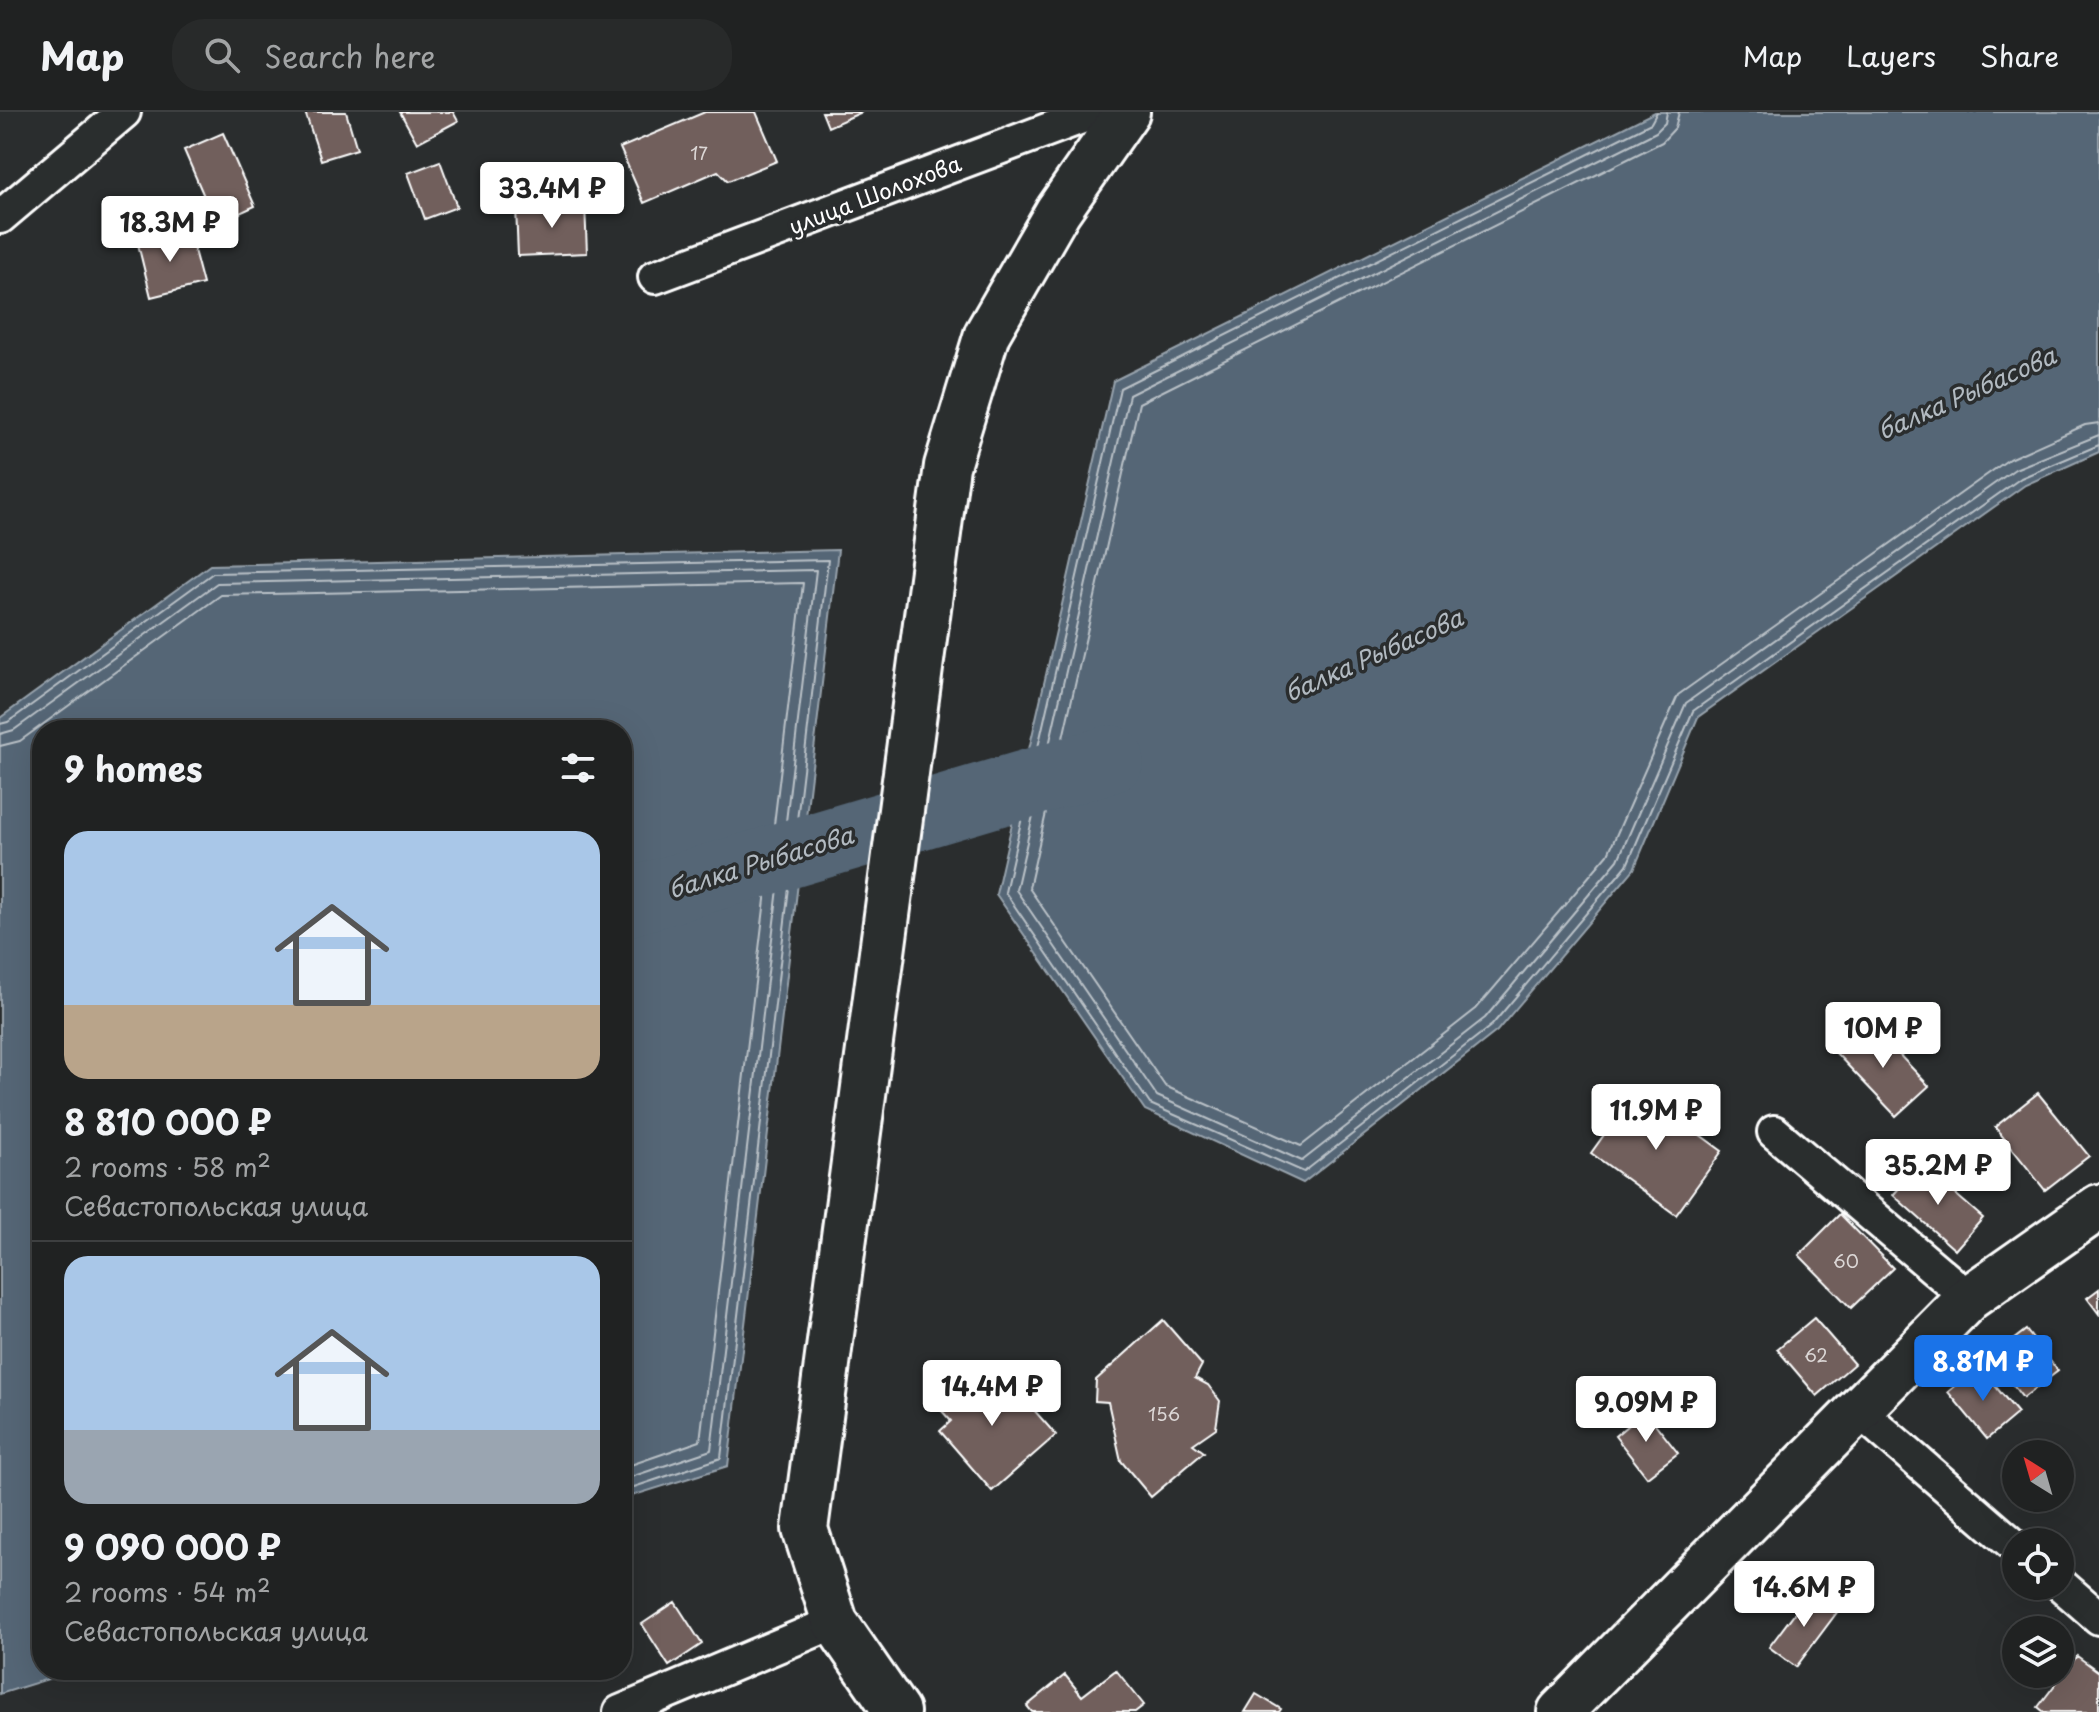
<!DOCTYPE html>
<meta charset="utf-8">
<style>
:root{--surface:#202222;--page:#282a2a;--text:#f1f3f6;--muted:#a2a4a5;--line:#3d3f40;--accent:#1a73e8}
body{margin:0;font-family:"Playpen Sans",sans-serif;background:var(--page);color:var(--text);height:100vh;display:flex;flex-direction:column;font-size:30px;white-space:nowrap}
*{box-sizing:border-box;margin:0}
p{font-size:26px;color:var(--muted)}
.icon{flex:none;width:44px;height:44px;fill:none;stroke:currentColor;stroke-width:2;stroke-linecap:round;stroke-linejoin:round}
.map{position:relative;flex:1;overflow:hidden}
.panel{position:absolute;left:32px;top:608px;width:600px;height:960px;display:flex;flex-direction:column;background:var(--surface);border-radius:32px;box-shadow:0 8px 32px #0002,0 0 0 2px var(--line)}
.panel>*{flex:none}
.needle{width:52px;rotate:323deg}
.tools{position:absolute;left:2002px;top:1328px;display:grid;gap:16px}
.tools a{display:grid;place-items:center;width:72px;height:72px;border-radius:50%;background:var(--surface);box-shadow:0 8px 32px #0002,0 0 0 2px var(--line);font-size:40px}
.price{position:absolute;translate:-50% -68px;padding:0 18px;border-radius:8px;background:#fff;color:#222;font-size:26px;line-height:52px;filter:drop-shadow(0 2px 4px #0008)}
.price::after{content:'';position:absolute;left:50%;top:48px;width:24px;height:18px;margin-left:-12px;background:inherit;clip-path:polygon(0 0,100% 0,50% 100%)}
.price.current{background:var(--accent);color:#fff}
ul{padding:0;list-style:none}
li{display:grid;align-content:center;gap:16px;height:424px;padding:0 32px}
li+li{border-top:2px solid var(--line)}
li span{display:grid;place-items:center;height:248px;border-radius:24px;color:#555}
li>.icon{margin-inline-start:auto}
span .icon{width:144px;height:144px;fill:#fffc;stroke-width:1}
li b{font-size:34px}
h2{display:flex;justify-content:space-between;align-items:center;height:96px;padding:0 32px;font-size:34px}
header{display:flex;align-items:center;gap:48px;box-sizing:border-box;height:112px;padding:0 40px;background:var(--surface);border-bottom:2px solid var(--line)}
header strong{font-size:38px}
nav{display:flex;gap:44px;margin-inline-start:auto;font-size:28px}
.search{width:560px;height:72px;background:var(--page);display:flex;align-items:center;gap:20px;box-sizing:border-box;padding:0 28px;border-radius:32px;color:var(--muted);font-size:30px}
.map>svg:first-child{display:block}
.water{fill:#546676;stroke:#98a3ad;stroke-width:2}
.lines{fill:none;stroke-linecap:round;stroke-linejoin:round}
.shore{stroke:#bbc2c8;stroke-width:2}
.river{stroke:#546676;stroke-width:68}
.building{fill:#715e5c;stroke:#fff;stroke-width:2}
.street-casing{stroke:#fff;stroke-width:38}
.secondary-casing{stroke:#fff;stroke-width:50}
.street{stroke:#2a2d2e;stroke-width:32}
.secondary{stroke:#2a2d2e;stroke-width:44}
.labels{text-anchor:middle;stroke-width:7;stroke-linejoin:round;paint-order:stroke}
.number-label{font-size:18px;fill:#dcd7d6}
.street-label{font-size:22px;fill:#fff;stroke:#2a2d2e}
.water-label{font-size:24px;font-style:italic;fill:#b2bac1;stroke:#2a2d2e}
</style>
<header>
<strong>Map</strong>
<div class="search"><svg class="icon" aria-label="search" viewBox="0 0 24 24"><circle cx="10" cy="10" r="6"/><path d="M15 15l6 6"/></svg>Search here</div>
<nav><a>Map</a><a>Layers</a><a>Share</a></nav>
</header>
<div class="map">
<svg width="2099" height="1600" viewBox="0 0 2099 1600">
<rect width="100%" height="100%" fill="#2a2d2e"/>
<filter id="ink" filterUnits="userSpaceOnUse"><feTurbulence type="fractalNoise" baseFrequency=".0125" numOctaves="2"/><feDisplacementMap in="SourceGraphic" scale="16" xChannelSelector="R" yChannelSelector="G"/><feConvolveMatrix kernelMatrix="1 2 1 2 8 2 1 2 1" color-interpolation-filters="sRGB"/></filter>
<g filter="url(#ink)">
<path class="water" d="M1655,0H2099V340L2025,373L1698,605L1634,757L1497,919L1303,1071L1145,998L996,782L1113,269Z
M838,438L728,1354L622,1387V618H42V1558H77L0,1582V606L210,453Z"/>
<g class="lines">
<path class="shore" d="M1657,0L1651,11L1120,276L1005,780L1150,992L1304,1060L1492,913L1627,753L1693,599L2021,366L2099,333
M1667,0L1665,11L1656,20L1129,283L1016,778L1157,984L1302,1049L1485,906L1618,748L1686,591L2015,357L2099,323
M1679,0L1675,16L1662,30L1139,291L1029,776L1165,974L1301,1034L1476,897L1608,742L1678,583L2009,347L2085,313L2099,311
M0,612L8,610L213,461L828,448L721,1346L622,1379
M0,622L14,618L217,471L816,458L711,1338L622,1368
M0,634L20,629L221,483L803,471L700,1329L622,1356"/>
<path class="river" d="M622,792L1110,647"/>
</g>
<path class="building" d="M305,0H346L357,37L321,48Z
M400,0H453L458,9L417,31Z
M705,0H756L777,49L728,69L718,59L644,91L620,36Z
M822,0H862L828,15Z
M223,21L255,94L216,112L184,38Z
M440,49L457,95L425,107L408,61Z
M585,92L587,141L518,144L516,95Z
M189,119L203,172L151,185L138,132Z
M1872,914L1929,974L1896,1004L1836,941Z
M1637,977L1722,1039L1676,1103L1591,1041Z
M2038,981L2089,1044L2045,1078L1995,1015Z
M1921,1052L1983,1106L1955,1138L1893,1083Z
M1840,1102L1893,1156L1851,1196L1799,1143Z
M2099,1177V1202L2087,1186Z
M1814,1206L1854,1252L1817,1284L1777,1237Z
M1163,1208L1202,1253L1195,1266L1208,1273L1220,1289L1216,1316L1193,1332L1204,1340L1151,1385L1121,1349L1108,1290L1095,1289L1096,1268Z
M2026,1218L2058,1259L2023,1286L1991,1245Z
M1979,1255L2018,1301L1987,1327L1948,1280Z
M963,1261L980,1282L1003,1263L1056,1323L992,1379L940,1319L951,1309L932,1288Z
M1645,1299L1678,1341L1647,1365L1615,1324Z
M1811,1479L1838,1499L1796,1555L1769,1535Z
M675,1490L702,1532L669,1554L642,1512Z
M2077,1544L2099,1560V1600H2044L2038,1595Z
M1116,1558L1144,1593L1135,1600H1032L1027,1594L1065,1563L1082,1584Z
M1256,1582L1281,1597L1279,1600H1245Z"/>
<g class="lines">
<defs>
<path id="street" d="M0,105L124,0
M655,165L1095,0
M1774,1020L1969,1186
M1858,1298L2016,1435
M2060,1472L2099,1506
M620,1600L835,1510"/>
<path id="secondary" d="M897,1600L835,1510L805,1417L947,354L987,222L1058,99L1127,0
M1560,1600L1969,1186L2099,1095"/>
</defs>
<use href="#street" class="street-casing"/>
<use href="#secondary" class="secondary-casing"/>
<use href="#street" class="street"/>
<use href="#secondary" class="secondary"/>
</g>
</g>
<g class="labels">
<g class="number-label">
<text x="699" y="48">17</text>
<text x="1846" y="1156">60</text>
<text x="1816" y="1250">62</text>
<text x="1164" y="1309">156</text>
</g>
<g class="street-label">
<text transform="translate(875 83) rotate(-21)" y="8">улица Шолохова</text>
</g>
<g class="water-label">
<text transform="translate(1967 282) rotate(-24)" y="8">балка Рыбасова</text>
<text transform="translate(1374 544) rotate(-24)" y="8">балка Рыбасова</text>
<text transform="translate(761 751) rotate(-17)" y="8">балка Рыбасова</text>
</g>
</g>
</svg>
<div class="tools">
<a><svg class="needle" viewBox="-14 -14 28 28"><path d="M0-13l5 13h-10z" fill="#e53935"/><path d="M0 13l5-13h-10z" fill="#a2a4a5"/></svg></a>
<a><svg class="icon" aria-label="locate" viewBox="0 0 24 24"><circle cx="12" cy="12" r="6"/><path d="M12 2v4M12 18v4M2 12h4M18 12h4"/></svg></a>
<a><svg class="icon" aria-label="layers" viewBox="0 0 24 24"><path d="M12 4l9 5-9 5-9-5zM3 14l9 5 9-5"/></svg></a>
</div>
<b class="price" style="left:552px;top:118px">33.4M ₽</b>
<b class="price" style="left:170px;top:152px">18.3M ₽</b>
<b class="price" style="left:1883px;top:958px">10M ₽</b>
<b class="price" style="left:1656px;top:1040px">11.9M ₽</b>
<b class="price" style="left:1938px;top:1095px">35.2M ₽</b>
<b class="price current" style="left:1983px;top:1291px">8.81M ₽</b>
<b class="price" style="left:992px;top:1316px">14.4M ₽</b>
<b class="price" style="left:1646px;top:1332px">9.09M ₽</b>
<b class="price" style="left:1804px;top:1517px">14.6M ₽</b>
<section class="panel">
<h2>9 homes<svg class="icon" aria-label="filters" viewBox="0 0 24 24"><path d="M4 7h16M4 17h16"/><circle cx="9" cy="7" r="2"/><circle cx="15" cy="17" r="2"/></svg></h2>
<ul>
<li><span style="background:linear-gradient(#a9c7e8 70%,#b9a48a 0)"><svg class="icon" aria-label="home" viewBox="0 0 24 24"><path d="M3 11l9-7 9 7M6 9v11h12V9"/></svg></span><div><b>8 810 000 ₽</b><p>2 rooms · 58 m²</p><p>Севастопольская улица</p></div></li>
<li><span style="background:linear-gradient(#a9c7e8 70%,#9aa5b1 0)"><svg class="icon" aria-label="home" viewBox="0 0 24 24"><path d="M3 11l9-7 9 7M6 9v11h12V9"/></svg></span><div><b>9 090 000 ₽</b><p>2 rooms · 54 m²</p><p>Севастопольская улица</p></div></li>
</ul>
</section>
</div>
